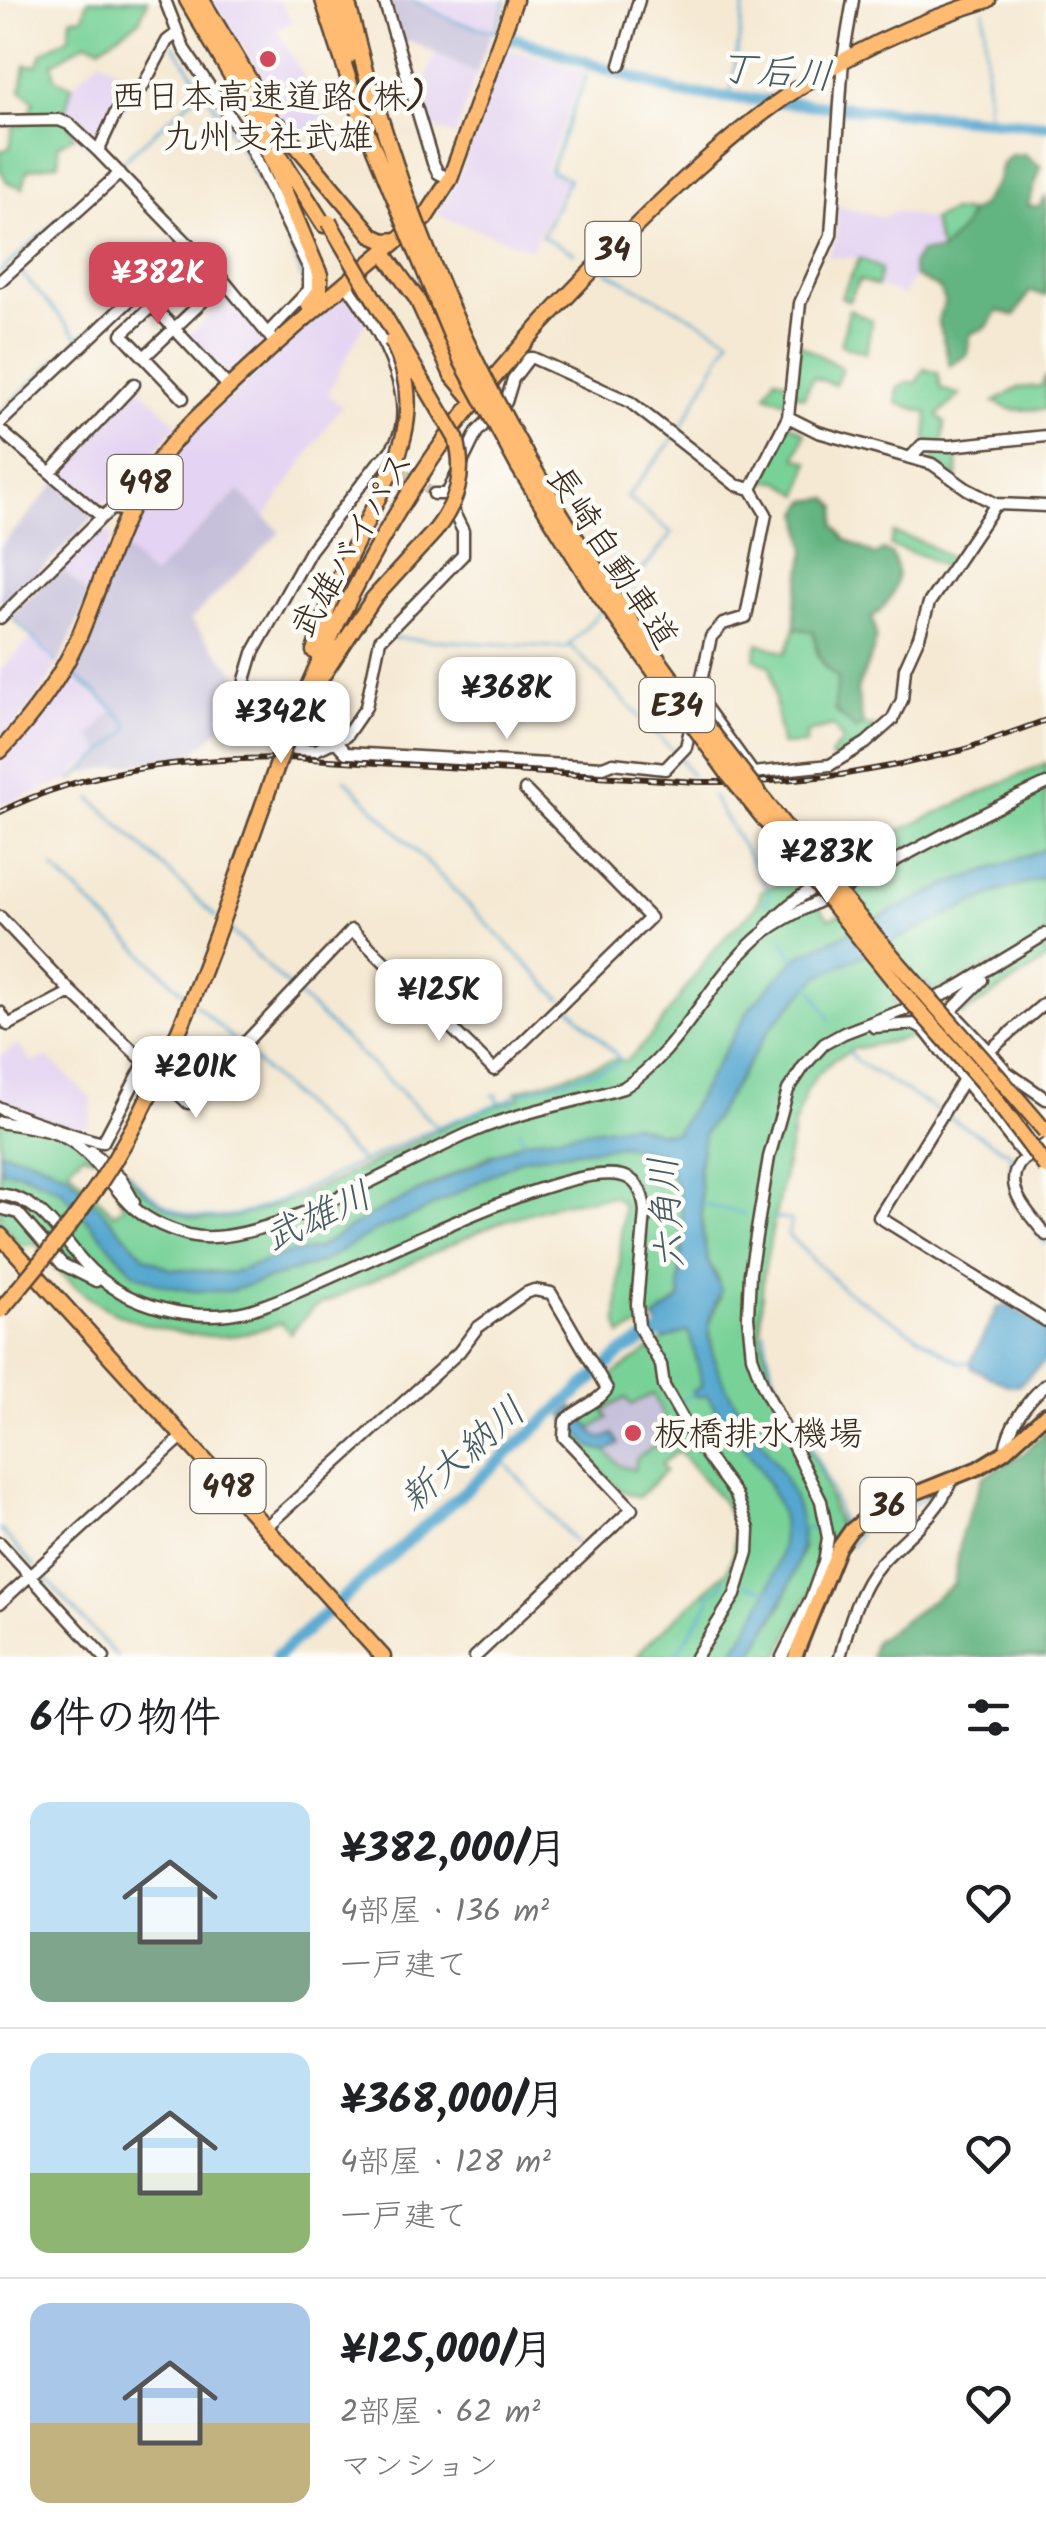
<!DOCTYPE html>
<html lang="ja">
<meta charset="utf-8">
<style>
:root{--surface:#fff;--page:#f6f6f6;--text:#202124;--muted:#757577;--line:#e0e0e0;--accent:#d1495b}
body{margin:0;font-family:Kalam,"Klee One",sans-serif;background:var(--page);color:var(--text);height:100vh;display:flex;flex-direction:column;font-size:38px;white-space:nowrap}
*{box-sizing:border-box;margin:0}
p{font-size:32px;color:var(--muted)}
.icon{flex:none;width:55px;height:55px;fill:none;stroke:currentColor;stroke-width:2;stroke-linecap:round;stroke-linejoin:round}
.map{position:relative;height:1657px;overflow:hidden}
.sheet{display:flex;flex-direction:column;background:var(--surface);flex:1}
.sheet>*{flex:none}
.price{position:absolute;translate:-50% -85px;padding:0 22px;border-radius:20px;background:#fff;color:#222;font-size:32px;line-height:65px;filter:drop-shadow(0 2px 5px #0008)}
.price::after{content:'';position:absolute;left:50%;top:60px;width:30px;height:22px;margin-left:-15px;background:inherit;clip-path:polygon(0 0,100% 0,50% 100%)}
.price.active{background:var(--accent);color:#fff}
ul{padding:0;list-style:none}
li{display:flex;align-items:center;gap:30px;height:250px;padding:0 30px}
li+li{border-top:2px solid var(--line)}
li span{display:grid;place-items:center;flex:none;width:280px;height:200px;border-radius:20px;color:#555}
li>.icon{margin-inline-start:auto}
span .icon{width:120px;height:120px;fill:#fffc;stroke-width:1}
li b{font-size:42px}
h2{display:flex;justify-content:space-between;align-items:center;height:120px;padding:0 30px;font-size:42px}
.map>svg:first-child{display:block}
.built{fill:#e4d3f2}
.industrial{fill:#c6c0da}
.green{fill:#78d298;stroke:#5a7e5b;stroke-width:2.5}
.forest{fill:#62b480;stroke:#4e6f4f;stroke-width:2.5}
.water{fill:#55a7d0;stroke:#486877;stroke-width:2.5}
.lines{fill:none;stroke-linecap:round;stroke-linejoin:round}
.stream{stroke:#55a7d0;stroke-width:2.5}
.river{stroke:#55a7d0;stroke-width:12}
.minor-tunnel{stroke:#d0c3af;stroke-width:10;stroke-dasharray:10 5;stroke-linecap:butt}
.minor-casing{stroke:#574739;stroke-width:15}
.major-casing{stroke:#574739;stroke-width:18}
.highway-casing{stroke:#574739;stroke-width:19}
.minor{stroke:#fff;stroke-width:10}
.major{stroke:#ffbb71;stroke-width:12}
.highway{stroke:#ffbb71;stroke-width:14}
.rail-casing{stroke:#3b2a1e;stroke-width:6}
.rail{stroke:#fdfcf7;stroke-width:2.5;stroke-dasharray:8;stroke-linecap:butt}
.highway-bridge-casing{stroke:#574739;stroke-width:19;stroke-linecap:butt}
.highway-bridge{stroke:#ffbb71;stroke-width:14}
.poi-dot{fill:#d1495b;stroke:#fdfcf7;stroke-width:4}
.labels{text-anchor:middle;stroke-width:9;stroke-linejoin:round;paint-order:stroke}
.shield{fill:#fdfcf7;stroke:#75695f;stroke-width:2.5}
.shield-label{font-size:32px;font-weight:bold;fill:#3b2a1e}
.poi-label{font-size:35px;fill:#3b2a1e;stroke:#fdfcf7}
.street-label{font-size:35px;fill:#3b2a1e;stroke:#fdfcf7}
.water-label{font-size:38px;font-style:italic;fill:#455c65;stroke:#fdfcf7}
</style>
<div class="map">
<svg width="1046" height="1657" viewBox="0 0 1046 1657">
<rect width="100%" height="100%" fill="#fdfcf7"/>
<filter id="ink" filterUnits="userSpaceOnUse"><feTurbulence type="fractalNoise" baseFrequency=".01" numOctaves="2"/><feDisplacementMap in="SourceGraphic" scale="20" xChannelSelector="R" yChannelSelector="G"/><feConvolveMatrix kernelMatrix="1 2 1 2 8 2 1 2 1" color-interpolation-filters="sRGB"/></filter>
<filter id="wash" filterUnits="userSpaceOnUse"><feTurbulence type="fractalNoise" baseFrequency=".0048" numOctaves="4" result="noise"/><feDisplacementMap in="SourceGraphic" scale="40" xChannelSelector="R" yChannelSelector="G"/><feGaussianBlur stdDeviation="2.25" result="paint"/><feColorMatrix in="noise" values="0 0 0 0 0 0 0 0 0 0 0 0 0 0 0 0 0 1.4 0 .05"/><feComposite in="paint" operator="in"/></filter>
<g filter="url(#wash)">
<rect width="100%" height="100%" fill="#f5e9d3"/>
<path class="built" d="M211,0H279L292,21L277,30L327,118L293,136L266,90L269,87Z
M409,0H504L492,32L454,22Z
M504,47L584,72L545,171L566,180L531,249L437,215L462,169Z
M435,54L476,74L455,137L423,122L408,73L426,79Z
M100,59L145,88L117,115L99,155L74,136L65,111L72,86Z
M837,206L883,217L895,211L932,220L941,251L912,264L914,276L903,295L877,286L880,269L860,258L828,257L836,237Z
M235,291L272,335L225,377L187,338Z
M346,295L366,320L328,394L341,406L265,518L238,491L151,577L121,545L157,479L191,432L223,401L229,399L284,345Z
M134,381L177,424L149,460L93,514L47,473Z
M102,525L113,536L89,596L60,567Z
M34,636L60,661L35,700L0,743V670Z
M67,672L113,710L102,752L74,772L71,779L0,805V762L45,708Z
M18,1045L32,1062L48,1058L92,1099L89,1124L77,1130L0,1106V1056Z"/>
<path class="industrial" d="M388,0H409L454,22L492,32L476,74L409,40L401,50Z
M58,481L93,514L92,519L6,605L0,599V547Z
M239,491L280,532L190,620L237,674L242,708L194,753L85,773L82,770L102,752L91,737L113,710L67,672L121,545L152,576Z
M60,567L89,596L60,661L11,614Z
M652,1394L672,1435L637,1457L635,1471L620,1466L606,1451L619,1444L597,1436L591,1429L608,1418L604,1411L627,1398Z"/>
<path class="green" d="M88,0H148L139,21L100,47L87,42L52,64L55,78L72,86L65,111L74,136L58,145L59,163L27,170L23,188L7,182L0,169V151L10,148L13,127L25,124L34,102L21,90L25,65H38L42,53L69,37L71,18L83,17Z
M951,211L970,212L963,228L941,251L932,220Z
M860,258L881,269L877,286L859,280L849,301L841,297Z
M849,310L872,320L866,353L841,345Z
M798,343L842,368L835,385L813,377L804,397L788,391L786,402L766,394L775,377L794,385Z
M924,369L938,373L941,389L960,395L938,415L945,423L942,448H958L957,479L933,461L935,442L926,440L928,413L897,403V389L908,382L916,383Z
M1046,376V409L1013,410L994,402L1018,388L1041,386Z
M788,422L805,433L796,457L809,462L800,495L780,481H760Z
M893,533L922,542L954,560L946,568L926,557L890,546Z
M795,628L814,632L817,654L826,669L838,678L855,729L863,725L876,727L863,743L834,761L830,756L843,740L833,726L806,733V744L781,745L771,667L755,658L758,643L786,653Z
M1046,763V849L947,885L797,957L750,1008L677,1132L660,1133L632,1124L491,1155L369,1216L316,1249L290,1253L231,1273L170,1269L145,1257L68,1174L34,1159L0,1151V1106L77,1130L103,1147L93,1157L83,1154L68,1168L114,1214L123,1207L115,1182L122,1169C142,1191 161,1209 190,1217C253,1235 406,1143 469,1115C485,1108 503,1103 520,1098L517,1091L617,1059L626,1061C668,1025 690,973 729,933C743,918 758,911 761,891L796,876L829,919L860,905L827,864Z
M1046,877V960L962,1015L957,1009L1005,966L1000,961L933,992L926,983L892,997L919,1036L854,1049L833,1060L816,1076L806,1092L794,1125L763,1275L760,1331L772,1377L821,1471L840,1531L778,1657H750L782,1605L803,1548L758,1434L723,1386L713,1354L709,1323L720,1297L718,1278L708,1261L703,1236L699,1166L704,1134L771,1027L819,976L1000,891Z
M623,1145L661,1153C681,1187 685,1211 681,1251C680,1267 678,1282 681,1298L655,1319L621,1335L617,1319L623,1205L614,1196L561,1203L495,1224L313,1308L290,1333L282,1323C269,1326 257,1331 244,1334C203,1342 134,1326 99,1304C73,1288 54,1267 36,1244L20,1246L0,1219V1170L20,1172L61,1190L133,1272L230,1291L322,1262L375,1231L419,1213L524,1158Z
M688,1330C692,1342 702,1376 701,1387L693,1392L695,1396H708C717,1415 732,1429 744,1446C757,1466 775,1491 781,1514C792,1559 754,1620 730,1657H637L642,1649L727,1571C753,1511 708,1493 679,1450L661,1464L665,1471L639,1497L620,1490L567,1435L570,1423L591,1447L606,1451L620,1466L634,1470L637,1458L672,1435L653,1394L631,1405L626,1398L604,1410L608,1418L591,1429L578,1413L605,1401L612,1391L609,1377L664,1340Z"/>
<path class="forest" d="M1024,154L1041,167L1028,205L1038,207L1046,197V296L1030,291L1015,316L998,311L987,327L970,334L967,355L950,366L938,320L945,301L939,288L914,276L912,264L920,252L941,251L963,228L970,212L980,206L997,182L1002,164L1011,155Z
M828,498L837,507L835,525L845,539L875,555L883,550L892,555C904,580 892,602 872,617L876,637L874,649L857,690L863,725L855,729L834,710L838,678C821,665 817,653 814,632L795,628V602L806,551L800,511L807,501Z
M1046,1430V1657H871L874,1642L954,1584L962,1531L983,1477L1024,1453Z"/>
<path class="water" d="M1046,849V877L1000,891L819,976L771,1027L704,1134L699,1166L703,1236L708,1261L721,1289C719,1302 709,1311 709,1325C708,1356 723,1385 740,1410C819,1520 821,1541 750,1657H730C754,1620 792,1559 781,1514C775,1491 758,1466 744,1446C732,1429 717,1415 708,1396H695L692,1391L701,1387C702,1376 692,1342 688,1331L664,1340L655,1319L681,1298L679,1286C683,1233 689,1200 661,1153L623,1145L524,1158L419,1213L375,1231L322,1262L230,1291H192L159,1284L133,1272L61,1190L20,1172L0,1170V1151L34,1159L68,1174L145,1257L170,1269L231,1273L290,1253L316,1249L369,1216L526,1140L632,1124L660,1133L677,1132L750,1008L797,957L947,885Z
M1007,1304L1046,1329V1360L1018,1386L1007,1385L972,1368L971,1362L997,1308Z
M573,1407L597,1436L605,1438L613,1434L619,1444L606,1451L591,1447L563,1416Z"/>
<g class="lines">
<path class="stream" d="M412,0L456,22L495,31L506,0
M984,10L988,118
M173,45C222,114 280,203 304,284
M588,70L591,64
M730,99L745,0
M116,167L203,89
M574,253L542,236L569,179L550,171L586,76
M17,268L78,337
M606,271L730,338L678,433
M0,272L110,173
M0,413L86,332
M622,596L672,533L627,497L673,439
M11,616L57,662
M392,638L566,648L603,609
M571,646L673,751
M69,672L99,695L128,723V731L71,781
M344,746L361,728L365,717
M679,757L691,775
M345,779L561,999
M712,796L769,890L765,905
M91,798L216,917
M53,868L186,995
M226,926L292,990
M783,939L795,959
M809,983L830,1020
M298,995L437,1127
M195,1004L237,1043
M242,1049L360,1160
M850,1053L856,1061L938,1111
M492,1096L496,1094L499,1103
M510,1099L514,1095L616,1065L620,1059L567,1005
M945,1115L1011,1154V1169
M519,1130L525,1143
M124,1168C174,1226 213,1228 281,1200L437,1127L510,1099L512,1104
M1012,1192L1018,1207
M702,1204L745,1214
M775,1218L791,1220L788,1235L842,1288L960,1363L971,1362
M1035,1229L1046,1244
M283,1234L292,1256
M764,1331C767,1346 769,1363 775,1377C797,1430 830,1468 842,1527
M682,1401L693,1394
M501,1458L581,1549
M868,1525L938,1491
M804,1528L817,1529
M0,1529L35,1567
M850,1546L859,1533
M41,1573L117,1657
M748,1585L770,1591
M674,1657L710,1601L708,1595L720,1588L725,1578"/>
<path class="river" d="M510,37L679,93L1046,125
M276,1657L624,1351L672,1326"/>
</g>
</g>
<g filter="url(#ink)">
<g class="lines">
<path class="minor-tunnel" d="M401,471L434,494"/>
<defs>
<path id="minor" d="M165,0L184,49L248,143L309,269V290L267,334
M384,0L433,163L438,173L450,179
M176,34L167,41L143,86L116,112L98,151L224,281L275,343
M620,65L639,0
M0,121L59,120L69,124L98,151
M0,281L120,173
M345,283C377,323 436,420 378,463L310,551L253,653L245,680V695L248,711L259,730L277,744L296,749L316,750L346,736L366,707L380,640L463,555V531L450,505
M152,305L229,387
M144,357L224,281
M183,398L122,334L203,258
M788,417L818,432L932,464L967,489L996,504L1046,506
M0,423L189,244
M0,430L102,517
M910,458L922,445L950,446L1046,436
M51,472L134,384
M751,489L788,417L800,303L831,235L843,59L853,0
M0,618L102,517L112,509L129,510
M696,694L753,773L830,765L866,743L892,720L902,700L905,668L919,637L929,603L996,504
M336,742L346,753L603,767L613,763L665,769L686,747L711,637L723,624L746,617L766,514L751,489L736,485L630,402L533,358H529L513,379L506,402L477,432L447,494H434
M0,917L71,992L188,1103L352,930L494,1070L650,918L525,790
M767,927C793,896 838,869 880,865
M1046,1002L989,1051L1007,1072L1046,1099
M951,1011L989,1051
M0,1012L8,1025L71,992
M915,1024L924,1029L1026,1158
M874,1027L915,1024L951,1011L982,980
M964,1079L879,1217L1046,1321
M0,1108C11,1114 94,1143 103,1142L144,1064
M0,1122C19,1126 42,1127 59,1135C90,1147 107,1181 129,1203C145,1220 167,1229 189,1235C259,1253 408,1158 477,1130C523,1111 575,1102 623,1088C680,1052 705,986 755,940C778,919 813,905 841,890C909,853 976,816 1046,784
M1046,1144C1038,1149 1026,1156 1020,1163C1001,1188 1032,1217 1046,1235
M91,1151L121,1179L134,1202
M0,1194C46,1200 60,1239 90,1269C128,1307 194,1323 246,1311C318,1293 576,1147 630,1179C641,1186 644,1200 645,1212L637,1304L639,1327L661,1365L664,1386L695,1440L736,1495L749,1529L748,1552L735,1595L696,1657
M0,1208L18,1213L62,1264L96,1281
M1005,1451C1008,1426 1027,1401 1046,1384
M266,1527L459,1352L477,1328L526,1293L534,1290L551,1293L607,1389C598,1403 577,1409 565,1421L564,1437L632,1509L475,1657
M0,1543L104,1657
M0,1603L182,1437
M782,1657L811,1598L824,1562L828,1538L821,1501L763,1386L752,1356L748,1317L750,1273L769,1157L788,1090L804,1066L824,1044L844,1033L948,993L1046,934
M840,1657C848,1626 859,1588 880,1564C905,1536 937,1517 951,1481"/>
<path id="major" d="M795,1657L839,1547L851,1530L872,1513L896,1501L978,1468L1004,1452L1046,1414"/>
<path id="highway" d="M187,0L250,108L324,225
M202,0L262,101L282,143
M323,0L360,114L391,190
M335,0L349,56
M347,0L365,71L402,185
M280,126L373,236L384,241L398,240
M264,142L320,275V290L309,306
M383,252L417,299L452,375L474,401
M314,651L335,587L392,469
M317,684L373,599L435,531
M298,710C344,601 400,493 475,401C518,347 565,298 613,249C731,130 824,49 988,0
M0,751C31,718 59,681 78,639C101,585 116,529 147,478C168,443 199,415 228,388C291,328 357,273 425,218L450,179L515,0
M0,1235L383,1657"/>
</defs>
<use href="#minor" class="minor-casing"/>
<use href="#major" class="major-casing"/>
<use href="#highway" class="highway-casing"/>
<use href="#minor" class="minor"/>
<use href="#major" class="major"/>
<use href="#highway" class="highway"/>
<defs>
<path id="rail" d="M0,812C91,766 195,758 295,758L698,782H759L840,775L902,764L963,750L1046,720"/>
</defs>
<use href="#rail" class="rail-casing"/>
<use href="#rail" class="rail"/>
<defs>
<path id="highway-bridge" d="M402,185C424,242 445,298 472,353C562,539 689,708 818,868C891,959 971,1043 1046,1132
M391,190L462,362L518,466L595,589L729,775L904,993L984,1084L1046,1167
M329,222L456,438C466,474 457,503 435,531
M392,341C414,384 412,426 392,469
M0,1311C46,1256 91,1203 126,1140C201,1005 242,853 298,710"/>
</defs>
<use href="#highway-bridge" class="highway-bridge-casing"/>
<use href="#highway-bridge" class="highway-bridge"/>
</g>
</g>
<g class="poi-dot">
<circle cx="268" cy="59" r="10"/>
<circle cx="633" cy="1433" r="10"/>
</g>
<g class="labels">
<g class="shield">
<rect x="585.5" y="222" width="55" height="54" rx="8"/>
<rect x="107.5" y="455" width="75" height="54" rx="8"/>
<rect x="639.5" y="678" width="75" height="54" rx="8"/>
<rect x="190.5" y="1459" width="75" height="54" rx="8"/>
<rect x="860.5" y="1478" width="55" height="54" rx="8"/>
</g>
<g class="shield-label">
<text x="613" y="260">34</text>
<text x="145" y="493">498</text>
<text x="677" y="716">E34</text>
<text x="228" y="1497">498</text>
<text x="888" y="1516">36</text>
</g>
<g class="poi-label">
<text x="268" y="108">西日本高速道路(株)<tspan x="268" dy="40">九州支社武雄</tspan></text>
<text x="653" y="1445" text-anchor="start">板橋排水機場</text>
</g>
<g class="street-label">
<text transform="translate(351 544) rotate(-60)" y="12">武雄バイパス</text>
<text transform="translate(613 557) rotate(57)" y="12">長崎自動車道</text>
</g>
<g class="water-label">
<text transform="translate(776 71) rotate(5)" y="13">丁后川</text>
<text transform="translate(666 1213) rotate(-94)" y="13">六角川</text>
<text transform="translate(317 1216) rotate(-25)" y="13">武雄川</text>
<text transform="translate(462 1454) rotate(-41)" y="13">新大納川</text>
</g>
</g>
</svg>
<b class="price active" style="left:158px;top:327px">¥382K</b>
<b class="price" style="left:507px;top:742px">¥368K</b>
<b class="price" style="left:281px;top:766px">¥342K</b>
<b class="price" style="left:827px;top:906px">¥283K</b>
<b class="price" style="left:439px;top:1044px">¥125K</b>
<b class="price" style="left:196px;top:1121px">¥201K</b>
</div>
<section class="sheet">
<h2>6件の物件<svg class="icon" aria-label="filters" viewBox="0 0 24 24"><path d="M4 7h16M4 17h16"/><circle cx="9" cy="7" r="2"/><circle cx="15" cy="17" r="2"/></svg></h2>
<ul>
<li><span style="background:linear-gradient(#bfe0f5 65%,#7fa58c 0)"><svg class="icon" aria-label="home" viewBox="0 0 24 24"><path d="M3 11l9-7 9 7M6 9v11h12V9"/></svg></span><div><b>¥382,000/月</b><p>4部屋 · 136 m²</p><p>一戸建て</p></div><svg class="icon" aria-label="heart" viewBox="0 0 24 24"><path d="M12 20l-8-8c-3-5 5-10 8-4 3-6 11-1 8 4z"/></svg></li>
<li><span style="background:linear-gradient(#bfe0f5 60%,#8fb573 0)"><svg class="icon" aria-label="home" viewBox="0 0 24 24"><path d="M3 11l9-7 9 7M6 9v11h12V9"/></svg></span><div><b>¥368,000/月</b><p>4部屋 · 128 m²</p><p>一戸建て</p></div><svg class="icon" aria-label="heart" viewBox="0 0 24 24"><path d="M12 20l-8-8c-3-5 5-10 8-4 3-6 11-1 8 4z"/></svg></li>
<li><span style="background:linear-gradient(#a9c7e8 60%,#c2b280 0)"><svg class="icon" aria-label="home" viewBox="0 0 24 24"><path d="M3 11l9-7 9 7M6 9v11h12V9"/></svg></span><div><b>¥125,000/月</b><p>2部屋 · 62 m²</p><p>マンション</p></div><svg class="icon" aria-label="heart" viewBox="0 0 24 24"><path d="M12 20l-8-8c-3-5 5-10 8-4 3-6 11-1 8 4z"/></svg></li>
</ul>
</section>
